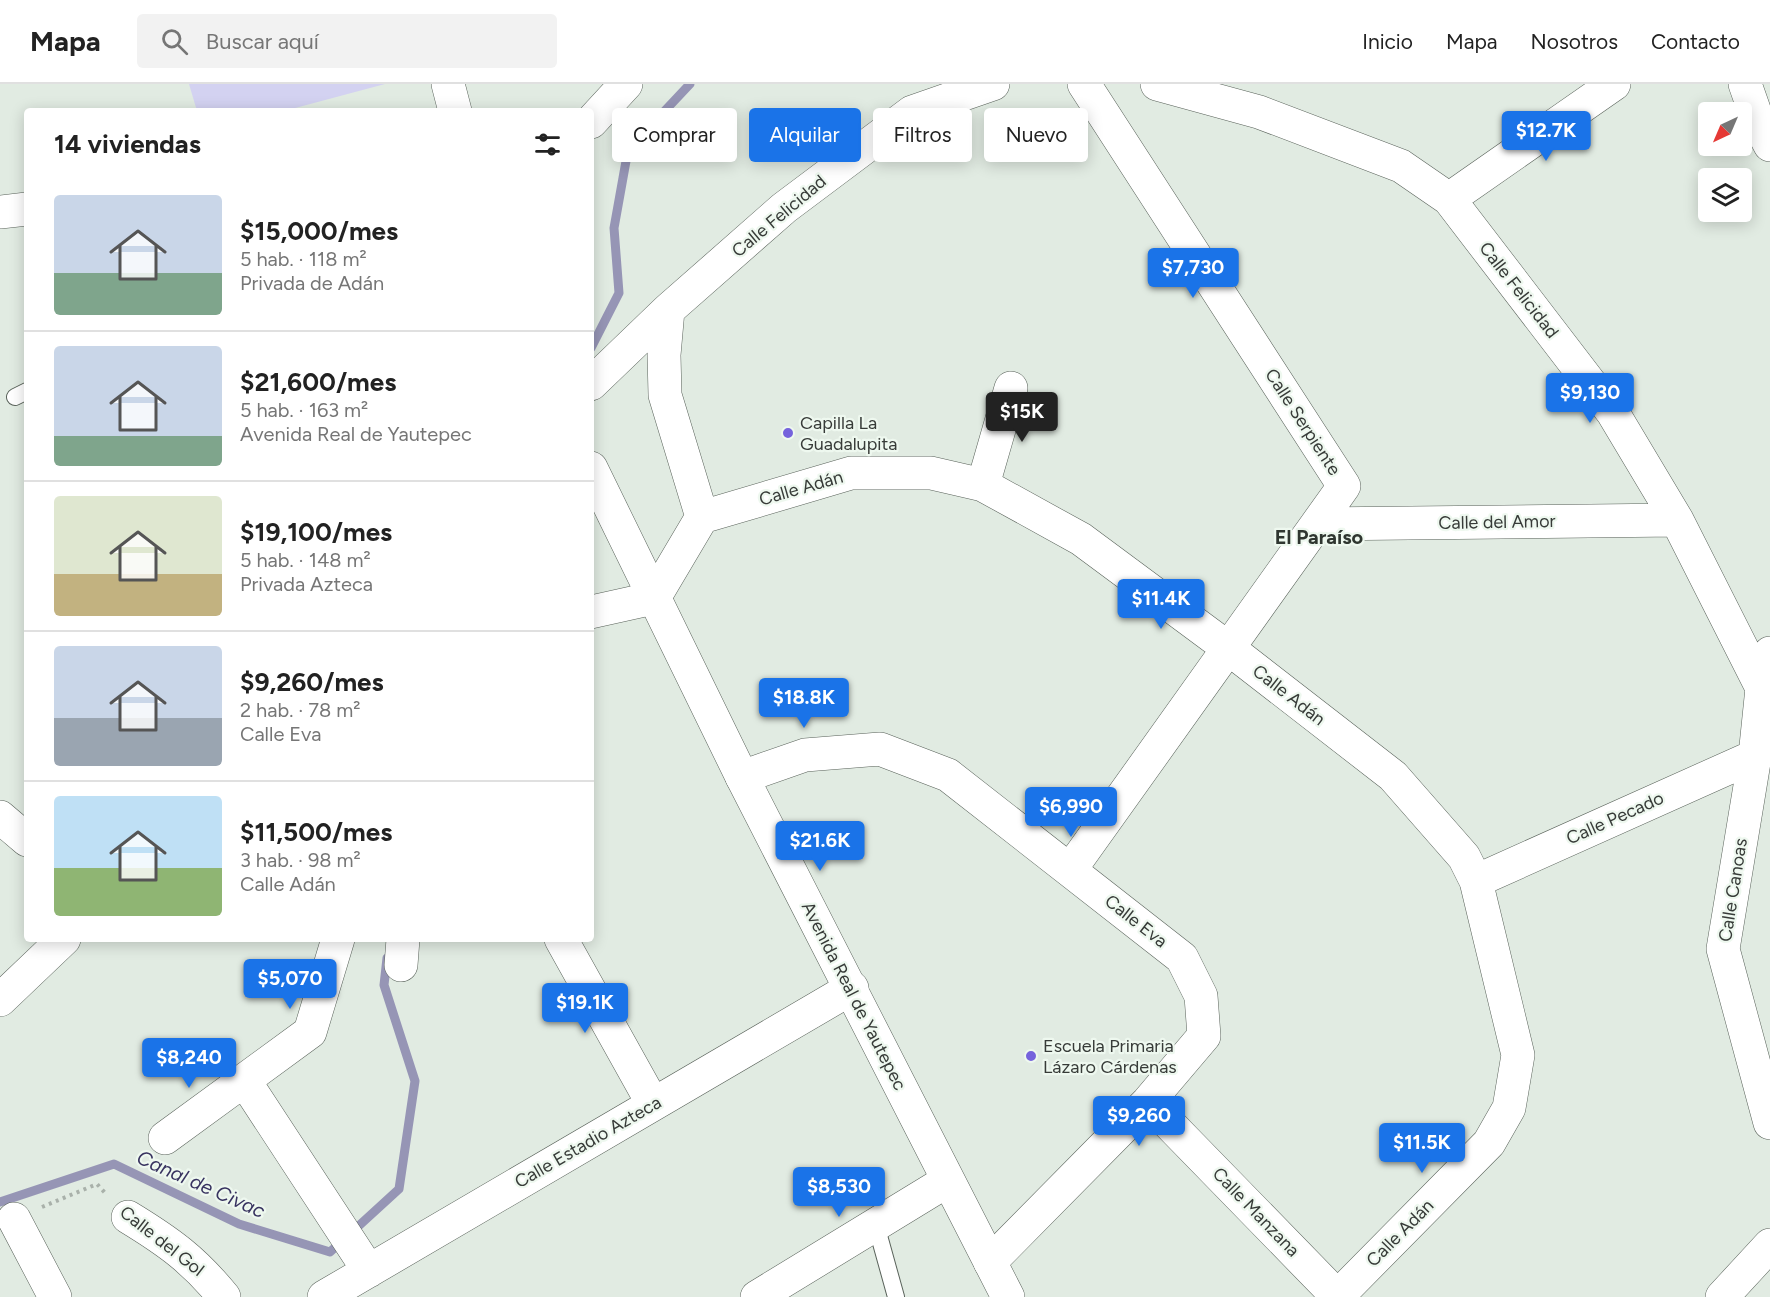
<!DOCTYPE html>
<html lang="es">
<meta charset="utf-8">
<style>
:root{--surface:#fff;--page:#f2f2f2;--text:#222;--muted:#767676;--line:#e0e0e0;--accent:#1a73e8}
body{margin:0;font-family:Figtree,sans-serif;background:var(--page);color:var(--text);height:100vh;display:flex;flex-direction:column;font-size:22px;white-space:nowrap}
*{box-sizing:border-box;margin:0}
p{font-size:20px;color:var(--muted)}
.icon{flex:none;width:33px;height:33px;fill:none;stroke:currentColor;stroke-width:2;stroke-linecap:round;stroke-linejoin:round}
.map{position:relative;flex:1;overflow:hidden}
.details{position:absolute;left:24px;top:24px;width:570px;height:834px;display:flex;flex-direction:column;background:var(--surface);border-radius:6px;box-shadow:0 3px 15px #0003}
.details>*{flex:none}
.top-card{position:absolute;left:612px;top:24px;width:570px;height:54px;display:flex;gap:12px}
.needle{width:39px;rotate:224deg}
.controls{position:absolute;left:1698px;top:18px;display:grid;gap:12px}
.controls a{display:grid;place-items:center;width:54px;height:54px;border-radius:6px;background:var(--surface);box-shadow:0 3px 15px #0003;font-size:30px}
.price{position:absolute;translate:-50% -51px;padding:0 14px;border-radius:6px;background:var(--accent);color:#fff;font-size:20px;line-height:39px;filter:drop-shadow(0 2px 3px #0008)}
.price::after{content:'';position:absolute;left:50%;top:36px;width:18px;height:14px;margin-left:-9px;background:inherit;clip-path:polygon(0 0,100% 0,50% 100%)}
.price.current{background:#222;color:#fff}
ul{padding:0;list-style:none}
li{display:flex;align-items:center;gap:18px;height:150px;padding:0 30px}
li+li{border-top:2px solid var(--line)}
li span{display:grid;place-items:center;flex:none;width:168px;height:120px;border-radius:6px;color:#555}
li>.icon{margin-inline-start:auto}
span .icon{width:72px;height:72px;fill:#fffc;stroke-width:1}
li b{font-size:26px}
h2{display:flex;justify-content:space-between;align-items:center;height:72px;padding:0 30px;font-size:26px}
.pill{padding:0 21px;border-radius:6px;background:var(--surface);box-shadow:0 3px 15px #0003;font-size:21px;line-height:54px}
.pill.current{background:var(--accent);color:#fff}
header{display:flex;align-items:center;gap:36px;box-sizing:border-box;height:84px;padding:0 30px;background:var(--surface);border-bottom:2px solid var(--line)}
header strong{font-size:28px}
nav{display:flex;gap:33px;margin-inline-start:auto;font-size:21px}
.search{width:420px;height:54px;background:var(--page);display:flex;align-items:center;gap:15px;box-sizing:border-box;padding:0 21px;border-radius:6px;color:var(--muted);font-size:22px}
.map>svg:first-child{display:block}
.green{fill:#d3d2f1}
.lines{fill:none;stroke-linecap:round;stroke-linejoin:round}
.stream{stroke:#9695b5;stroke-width:9}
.service-casing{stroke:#59625a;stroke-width:18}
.minor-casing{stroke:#59625a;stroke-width:34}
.tertiary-casing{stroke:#59625a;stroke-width:34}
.path{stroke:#a9b1aa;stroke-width:4;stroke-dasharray:3 4.5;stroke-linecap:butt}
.service{stroke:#fff;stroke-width:16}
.minor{stroke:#fff;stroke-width:33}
.tertiary{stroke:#fff;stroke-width:33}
.poi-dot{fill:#7562dc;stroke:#eef8ef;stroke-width:2}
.labels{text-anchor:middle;stroke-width:4.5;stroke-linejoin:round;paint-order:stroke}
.street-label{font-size:18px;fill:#373b38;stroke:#eef8ef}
.poi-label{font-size:18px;fill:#373b38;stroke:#eef8ef;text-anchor:start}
.neighbourhood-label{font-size:20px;font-weight:bold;fill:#2f3630;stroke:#eef8ef}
.water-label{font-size:20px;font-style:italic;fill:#383360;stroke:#eef8ef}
</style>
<header>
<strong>Mapa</strong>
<div class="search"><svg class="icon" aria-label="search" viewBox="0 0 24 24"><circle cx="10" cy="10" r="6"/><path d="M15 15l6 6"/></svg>Buscar aquí</div>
<nav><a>Inicio</a><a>Mapa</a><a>Nosotros</a><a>Contacto</a></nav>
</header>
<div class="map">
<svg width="1770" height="1213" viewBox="0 0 1770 1213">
<rect width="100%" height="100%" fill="#e1ebe2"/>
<path class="green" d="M189,0H385L284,27H197Z"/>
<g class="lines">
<path class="stream" d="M591,264L619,209L614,144L628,66L690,0
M0,1118L114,1080L239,1140L330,1168L341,1158
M352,1148L399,1105L415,997L384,901L387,874"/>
<defs>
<path id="service" d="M15,313L27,307
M876,1141L896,1213"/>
<path id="minor" d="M1157,0L1259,28L1401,82L1449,115L1613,329L1677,436L1762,604
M1745,0L1759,40L1770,61
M591,38L626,0
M1449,115L1614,0
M0,128L27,125
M591,300L668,226
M983,401L1011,304
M702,433L665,311L664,271L668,226L784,124L912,28L993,0
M1317,440L1677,436
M591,528L654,514L702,433L851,389H931L983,401L1081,455L1228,564L1393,692L1464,773L1476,797L1518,971L1509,1024L1489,1059L1337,1213
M1770,569L1762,604L1755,672L1723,865L1770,1039
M742,693L805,671L880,665L948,691L1182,874L1201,912L1204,952L1148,1018L990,1178
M0,733L27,756
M1070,786L1344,402L1084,0
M1476,797L1755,672
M561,855L653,1020
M401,881L403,855
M0,916L64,855
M244,996L369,1187
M1148,1018L1338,1213
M165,1054L310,948L338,855
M128,1133C169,1158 194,1176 224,1213
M14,1135L55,1213
M324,1213L852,904
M757,1213L947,1097
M1722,1213L1770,1161"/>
<path id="tertiary" d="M448,0L455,27
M591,384L742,693L1008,1213"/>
</defs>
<use href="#service" class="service-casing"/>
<use href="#minor" class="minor-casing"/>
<use href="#tertiary" class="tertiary-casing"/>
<path class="path" d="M42,1123L97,1100L107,1111"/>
<use href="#service" class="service"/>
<use href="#minor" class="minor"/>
<use href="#tertiary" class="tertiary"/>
</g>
<g class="poi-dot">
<circle cx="788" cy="349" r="6"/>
<circle cx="1031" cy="972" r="6"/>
</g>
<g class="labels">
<g class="street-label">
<text transform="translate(779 132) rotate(-40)" y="6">Calle Felicidad</text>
<text transform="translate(1519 206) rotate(52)" y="6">Calle Felicidad</text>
<text transform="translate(1303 338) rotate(57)" y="6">Calle Serpiente</text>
<text transform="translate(801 404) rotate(-16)" y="6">Calle Adán</text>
<text transform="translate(1497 438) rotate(-1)" y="6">Calle del Amor</text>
<text transform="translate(1289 611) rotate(38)" y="6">Calle Adán</text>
<text transform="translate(1615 734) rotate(-24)" y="6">Calle Pecado</text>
<text transform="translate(1733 806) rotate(-81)" y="6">Calle Canoas</text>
<text transform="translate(1136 837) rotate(38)" y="6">Calle Eva</text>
<text transform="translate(854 912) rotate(63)" y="6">Avenida Real de Yautepec</text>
<text transform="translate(588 1058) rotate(-30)" y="6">Calle Estadio Azteca</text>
<text transform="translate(1256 1128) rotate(46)" y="6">Calle Manzana</text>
<text transform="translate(1400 1149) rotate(-45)" y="6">Calle Adán</text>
<text transform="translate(162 1157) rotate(38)" y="6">Calle del Gol</text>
</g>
<g class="poi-label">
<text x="800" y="345">Capilla La<tspan x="800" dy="21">Guadalupita</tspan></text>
<text x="1043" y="968">Escuela Primaria<tspan x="1043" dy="21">Lázaro Cárdenas</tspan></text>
</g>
<g class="neighbourhood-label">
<text x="1319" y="460">El Paraíso</text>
</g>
<g class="water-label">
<text transform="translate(201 1100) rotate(24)" y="7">Canal de Civac</text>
</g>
</g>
</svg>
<div class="controls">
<a><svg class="needle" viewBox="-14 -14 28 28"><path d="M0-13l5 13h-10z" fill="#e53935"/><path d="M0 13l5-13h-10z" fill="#767676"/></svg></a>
<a><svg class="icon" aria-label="layers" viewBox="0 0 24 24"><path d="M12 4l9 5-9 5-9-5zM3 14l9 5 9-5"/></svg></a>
</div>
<b class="price" style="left:1546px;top:78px">$12.7K</b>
<b class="price" style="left:1193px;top:215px">$7,730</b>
<b class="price" style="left:1590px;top:340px">$9,130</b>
<b class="price current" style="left:1022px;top:359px">$15K</b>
<b class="price" style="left:1161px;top:546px">$11.4K</b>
<b class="price" style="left:804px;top:645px">$18.8K</b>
<b class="price" style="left:1071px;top:754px">$6,990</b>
<b class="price" style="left:820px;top:788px">$21.6K</b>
<b class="price" style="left:290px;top:926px">$5,070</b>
<b class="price" style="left:585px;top:950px">$19.1K</b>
<b class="price" style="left:189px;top:1005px">$8,240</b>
<b class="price" style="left:1139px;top:1063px">$9,260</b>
<b class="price" style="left:1422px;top:1090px">$11.5K</b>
<b class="price" style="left:839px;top:1134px">$8,530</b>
<div class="top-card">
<a class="pill">Comprar</a>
<a class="pill current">Alquilar</a>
<a class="pill">Filtros</a>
<a class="pill">Nuevo</a>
</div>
<section class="details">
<h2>14 viviendas<svg class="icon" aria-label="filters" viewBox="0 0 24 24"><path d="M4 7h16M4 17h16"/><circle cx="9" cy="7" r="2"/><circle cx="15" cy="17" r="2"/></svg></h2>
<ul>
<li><span style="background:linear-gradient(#c9d6e8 65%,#7fa58c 0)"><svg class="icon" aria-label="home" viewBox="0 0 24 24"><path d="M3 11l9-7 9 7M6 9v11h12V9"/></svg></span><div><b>$15,000/mes</b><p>5 hab. · 118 m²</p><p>Privada de Adán</p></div></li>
<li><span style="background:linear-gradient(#c9d6e8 75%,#7fa58c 0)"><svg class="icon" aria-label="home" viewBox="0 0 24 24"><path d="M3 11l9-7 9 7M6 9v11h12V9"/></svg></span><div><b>$21,600/mes</b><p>5 hab. · 163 m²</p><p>Avenida Real de Yautepec</p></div></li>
<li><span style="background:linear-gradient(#dfe7d0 65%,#c2b280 0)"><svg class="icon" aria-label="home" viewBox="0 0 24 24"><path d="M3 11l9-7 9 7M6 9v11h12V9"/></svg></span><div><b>$19,100/mes</b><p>5 hab. · 148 m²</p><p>Privada Azteca</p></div></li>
<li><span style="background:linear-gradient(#c9d6e8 60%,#9aa5b1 0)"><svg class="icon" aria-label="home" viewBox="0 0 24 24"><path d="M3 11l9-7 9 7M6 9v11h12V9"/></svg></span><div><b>$9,260/mes</b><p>2 hab. · 78 m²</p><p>Calle Eva</p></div></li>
<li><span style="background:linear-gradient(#bfe0f5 60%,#8fb573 0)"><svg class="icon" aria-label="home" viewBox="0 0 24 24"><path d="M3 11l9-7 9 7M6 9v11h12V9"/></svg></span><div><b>$11,500/mes</b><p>3 hab. · 98 m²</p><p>Calle Adán</p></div></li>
</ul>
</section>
</div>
